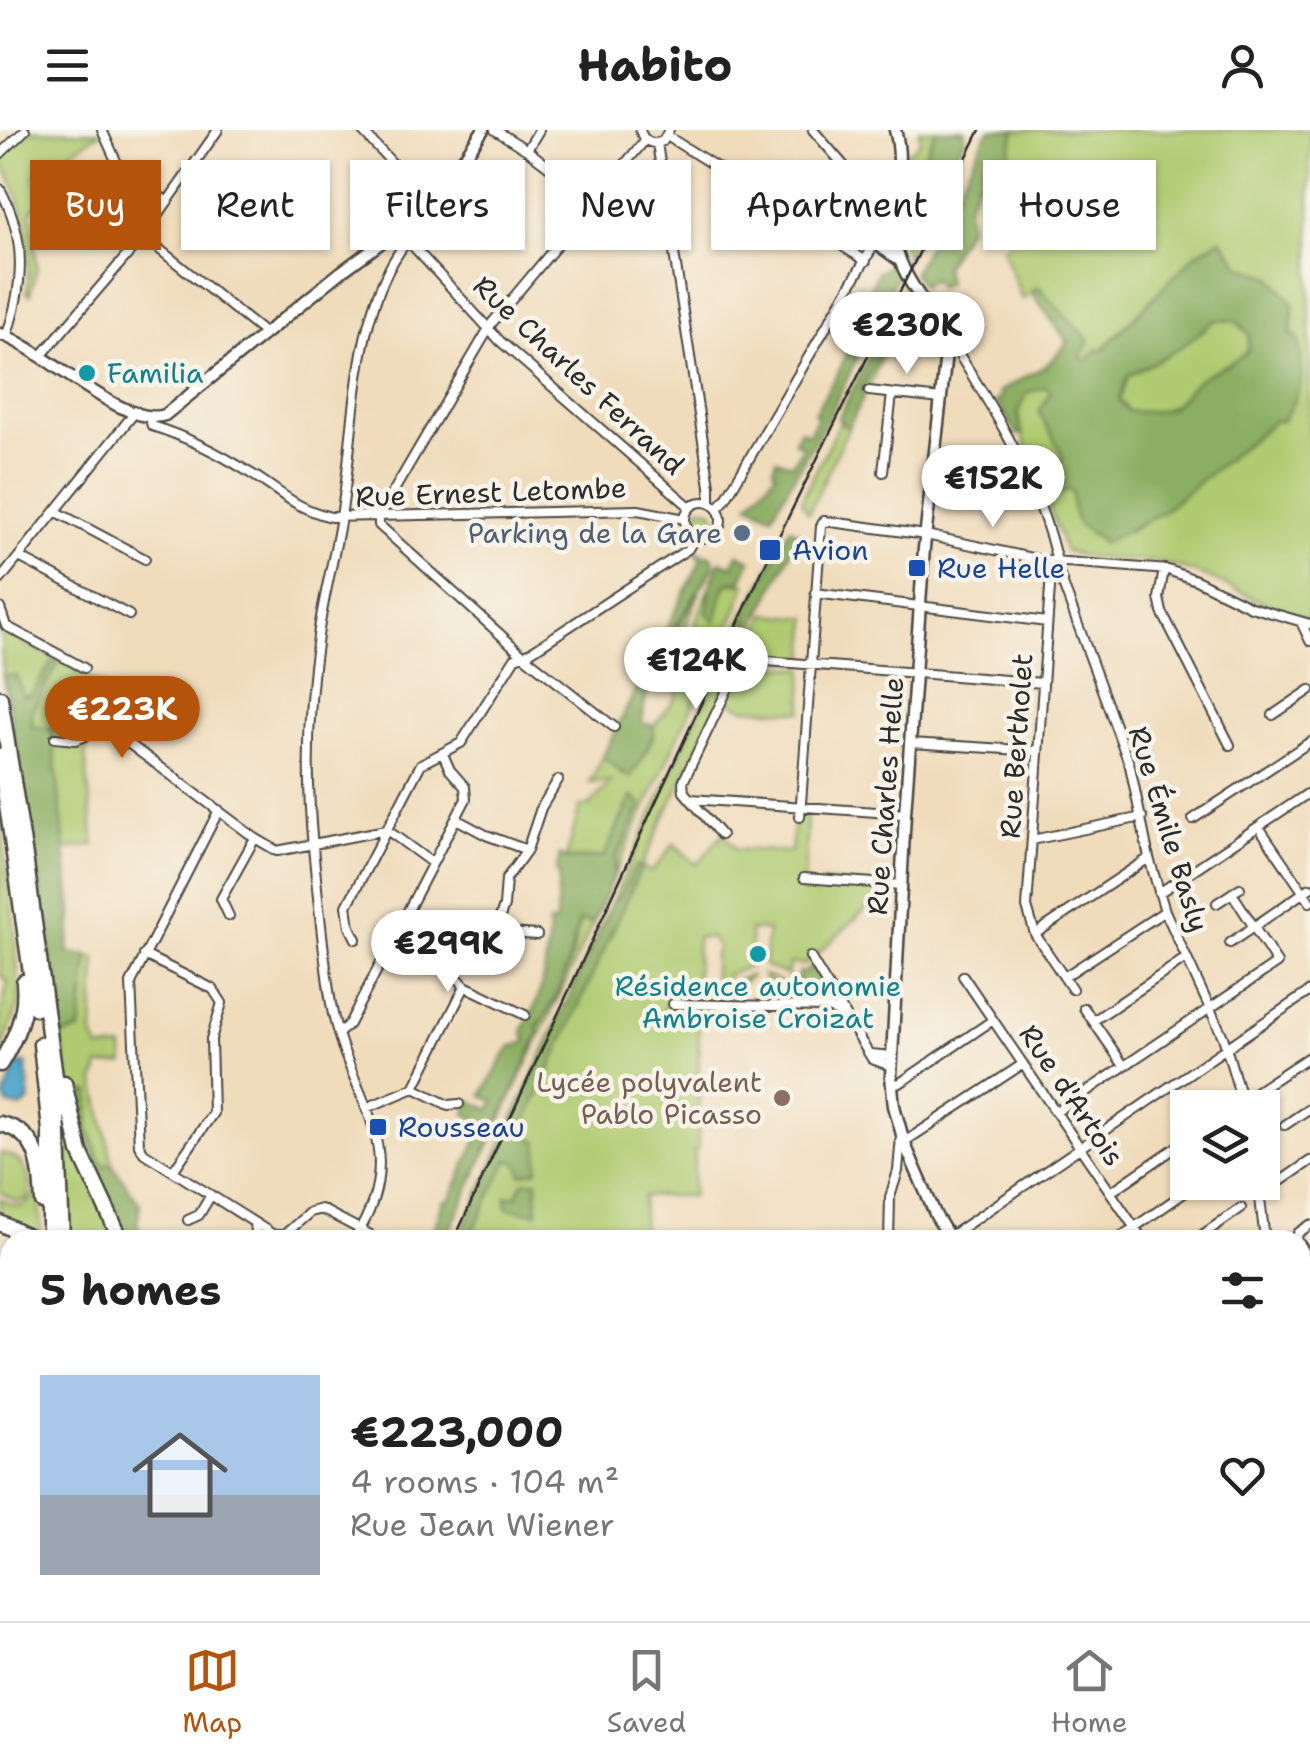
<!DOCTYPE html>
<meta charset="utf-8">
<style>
:root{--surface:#fff;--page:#f2f2f2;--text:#222;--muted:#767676;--line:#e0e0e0;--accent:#b45309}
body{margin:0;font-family:"Shantell Sans",sans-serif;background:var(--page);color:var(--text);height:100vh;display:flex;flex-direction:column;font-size:38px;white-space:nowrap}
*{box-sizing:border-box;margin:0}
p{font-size:32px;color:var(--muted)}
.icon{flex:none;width:55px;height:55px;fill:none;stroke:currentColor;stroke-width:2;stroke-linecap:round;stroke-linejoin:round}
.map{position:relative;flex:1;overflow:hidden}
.side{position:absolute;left:0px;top:1100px;width:1310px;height:392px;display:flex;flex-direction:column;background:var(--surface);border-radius:30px 30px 0 0;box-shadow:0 2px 8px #0004}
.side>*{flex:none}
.top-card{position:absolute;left:30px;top:30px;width:1250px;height:90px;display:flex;gap:20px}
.fabs{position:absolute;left:1170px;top:960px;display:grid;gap:20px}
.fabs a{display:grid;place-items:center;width:110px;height:110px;border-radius:0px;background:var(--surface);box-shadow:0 2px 8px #0004;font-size:50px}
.price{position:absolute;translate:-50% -85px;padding:0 22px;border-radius:35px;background:#fff;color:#222;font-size:32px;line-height:65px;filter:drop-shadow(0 2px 5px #0008)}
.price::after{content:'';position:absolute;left:50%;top:60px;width:30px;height:22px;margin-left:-15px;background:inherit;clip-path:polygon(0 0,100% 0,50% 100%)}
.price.current{background:var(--accent);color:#fff}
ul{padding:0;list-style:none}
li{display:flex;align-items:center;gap:30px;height:250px;padding:0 40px}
li span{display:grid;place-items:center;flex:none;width:280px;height:200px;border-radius:0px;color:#555}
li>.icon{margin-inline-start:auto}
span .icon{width:120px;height:120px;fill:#fffc;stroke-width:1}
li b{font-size:42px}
h2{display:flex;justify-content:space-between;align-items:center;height:120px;padding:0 40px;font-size:42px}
.tag{padding:0 35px;border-radius:0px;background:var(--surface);box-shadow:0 2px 8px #0004;font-size:35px;line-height:90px}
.tag.current{background:var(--accent);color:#fff}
header{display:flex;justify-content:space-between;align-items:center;height:130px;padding:0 40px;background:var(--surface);font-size:45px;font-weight:700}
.dock{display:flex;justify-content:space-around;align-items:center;height:140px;border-top:2px solid var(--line);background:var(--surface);font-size:28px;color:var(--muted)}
.dock a{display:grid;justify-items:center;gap:5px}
.dock .current{color:var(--accent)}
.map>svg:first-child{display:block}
.green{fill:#afca70;stroke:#6d7a4e;stroke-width:2.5;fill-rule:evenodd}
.forest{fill:#8bae62;stroke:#5b6c46;stroke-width:2.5;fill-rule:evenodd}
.water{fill:#4fa7cc;stroke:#3d697c;stroke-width:2.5}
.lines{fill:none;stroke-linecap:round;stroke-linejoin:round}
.street-casing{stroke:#494641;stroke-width:12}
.secondary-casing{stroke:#494641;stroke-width:15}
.primary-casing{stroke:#494641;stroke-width:16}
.highway-casing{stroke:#494641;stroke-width:19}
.street{stroke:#fff;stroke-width:8}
.secondary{stroke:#fff;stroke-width:10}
.primary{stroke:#fff;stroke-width:11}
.highway{stroke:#fff;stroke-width:14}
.rail{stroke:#2b2b2b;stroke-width:2.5}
.culture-dot{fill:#0f9aa8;stroke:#f7f3e8;stroke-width:4}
.service-dot{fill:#5c6f8a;stroke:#f7f3e8;stroke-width:4}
.transit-dot{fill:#1a4fb4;stroke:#f7f3e8;stroke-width:4}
.education-dot{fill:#8d6e63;stroke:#f7f3e8;stroke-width:4}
.labels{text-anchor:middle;stroke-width:9;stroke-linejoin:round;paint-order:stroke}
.culture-label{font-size:28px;fill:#0d838f;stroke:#f7f3e8;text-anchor:start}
.street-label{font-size:28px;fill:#2b2b2b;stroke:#f7f3e8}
.service-label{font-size:28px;fill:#4e5e75;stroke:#f7f3e8;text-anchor:end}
.transit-label{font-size:28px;fill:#164399;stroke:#f7f3e8;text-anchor:start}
.education-label{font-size:28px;fill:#785e54;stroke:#f7f3e8;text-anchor:end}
</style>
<header><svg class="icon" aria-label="menu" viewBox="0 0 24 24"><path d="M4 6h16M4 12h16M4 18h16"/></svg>Habito<svg class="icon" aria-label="person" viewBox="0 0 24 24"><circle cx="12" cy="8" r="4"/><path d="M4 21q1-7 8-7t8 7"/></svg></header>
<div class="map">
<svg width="1310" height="1491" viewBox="0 0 1310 1491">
<rect width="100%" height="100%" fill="#f7f3e8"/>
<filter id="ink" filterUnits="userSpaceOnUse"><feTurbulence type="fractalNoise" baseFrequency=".01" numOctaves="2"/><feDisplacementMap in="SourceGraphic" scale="20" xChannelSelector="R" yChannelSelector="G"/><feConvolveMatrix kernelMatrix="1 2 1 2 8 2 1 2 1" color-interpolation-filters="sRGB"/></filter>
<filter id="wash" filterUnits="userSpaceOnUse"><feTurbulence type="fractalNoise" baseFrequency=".0048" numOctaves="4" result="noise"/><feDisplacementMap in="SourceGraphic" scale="40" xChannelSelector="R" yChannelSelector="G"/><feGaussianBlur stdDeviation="2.25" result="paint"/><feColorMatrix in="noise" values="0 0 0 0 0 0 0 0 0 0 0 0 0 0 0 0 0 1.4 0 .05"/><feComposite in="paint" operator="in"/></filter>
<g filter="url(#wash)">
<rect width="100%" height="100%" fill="#f0dcbb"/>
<path class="green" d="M29,0L101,2L33,47L46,67L31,81L37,137L30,165L27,163C32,118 25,68 0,29Z
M919,0H936C926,16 925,32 917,49L906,46L907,21L913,19L920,11Z
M1015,0H1310V488C1257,476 1215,444 1165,434C1133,427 1096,432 1065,421L1022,303L1018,305L996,271L1002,267L999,262L1047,235L1078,201L1039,157L1022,169L1002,118L1049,76L1007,33ZM1221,109L1241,136L1293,174L1291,205L1298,207C1305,243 1303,260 1282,291H1274L1162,382L1128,402L1101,221L1195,125Z
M954,31L906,129L902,113L920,78L919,75L926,76L947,37Z
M907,155L912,165L864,266L860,260L882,219L877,211Z
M1215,190L1236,191L1249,204L1248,221C1234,233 1222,237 1206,245C1191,253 1187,264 1176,273C1162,284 1144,282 1128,281L1119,270L1128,245L1179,218Z
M840,292L848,298L809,383L801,371Z
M701,377L713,380L717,391L715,399L705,405L693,402L689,387L696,388L691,383Z
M729,452L746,454L737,479L613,748L616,728L629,704L631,667L604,728L566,729L580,676H589L611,651L590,653L602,628L616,634L621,644L653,608L654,596L675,569L688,514L710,455L709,468L716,490L723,462Z
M700,461L669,537L651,559L660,526Z
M746,480L749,484L740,514L744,518L641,737L652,742L674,714L697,735L723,703L736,719L791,722L795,684L807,685L804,761H815L823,752L887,757L886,761L805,835L790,833L787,845L764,836L768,800H750L752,836L726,845L728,853L752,845L741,854L740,872H707V867L714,866V825L718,818L712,808L697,807L696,860L703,861L702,872H679L671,868L662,883L699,884L698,1018L695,1020L692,1066H643L642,1110H468L520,1004L641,738L636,736L620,765L612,772Z
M766,484L808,488L806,532L748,526Z
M0,489C7,509 37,518 55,528L31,565L23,566L17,547L3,546Z
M60,531L118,564L104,583L105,593L85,621L94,715L63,720L52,598H32V580Z
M744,534L804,538L802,582L743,578L726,570Z
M0,688L14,793L20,872L0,925V886L8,851L0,845Z
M580,790L593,793L445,1110L531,922C538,889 560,864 570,831C575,818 576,804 580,790Z
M88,826L96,828L93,906L99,919L123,918L124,934L99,936L95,951L113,1036L101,1033L88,997L89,963L73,981L61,906L80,901Z
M763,845L788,855L790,862L829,869L828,865H807L825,855L833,870L830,874L774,873L772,868L776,863L772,854L768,857Z
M68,993L117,1110H69Z
M0,1023C24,1027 35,1047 26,1070L16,1071L0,1062Z
M35,1050L39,1061L41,1110H25L0,1086V1068C20,1083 35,1076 35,1050Z
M1175,1483H1248L1256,1491H1175Z"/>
<path class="forest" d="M936,0H965L964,12L926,77L919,75L915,67L905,65L906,46L917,48C925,32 926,16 936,0Z
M989,0H1015L1007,33L1049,76L1031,92L1023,85L1029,71L1013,60L1006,63L996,50H992L1004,72L1005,82L997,85L988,72L983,51L978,52L967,76L969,96L944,137L947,153L938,157L932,149L922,156L913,143Z
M1221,109L1241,136L1272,147L1293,174L1291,205L1298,207C1305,245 1304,258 1282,291H1274L1162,382L1101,414L1099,408C1072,395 1073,388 1072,360L1053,363L1052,343L1063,329C1058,311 1046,299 1039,282L1051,262L1045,257L1027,263L1018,283L1022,303L1018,305L996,271L1002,267L999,262L1047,235L1068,212L1031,162L1038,157L1089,210L1080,228L1086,231L1098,219L1102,221L1195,125ZM1215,190L1236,191L1249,204L1248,221C1234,233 1221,237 1205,245C1191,253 1186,264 1176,273C1162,284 1144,282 1128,281L1119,270L1128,246L1180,218Z
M891,133L899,141L828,288L772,385L749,374L776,343L773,339L776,329L792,334L803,317L794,311L800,300L809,304L818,286L814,283L837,245L858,198L855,195L862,183L869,187L875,177L864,171L878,142Z
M877,211L882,219L861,260L864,266L848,298L838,289Z
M790,398L800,403L744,518L740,515L747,496L748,480Z
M695,421L712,427L714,434C707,450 698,461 689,475C666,510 645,551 642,593L654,596C652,617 642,630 630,647C619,642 615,634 602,628L701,430Z
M738,424L751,430L741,452H729L723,462L716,491L707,484L710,455L720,431L732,436Z
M55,528L60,531L32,580V597L52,598L72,784L68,823L88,826L80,901L61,906L35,722L3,546H17L23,566L31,565Z
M632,666L642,675L616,728L613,748L593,793L579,791C569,827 563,866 537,896L539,904L531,922L445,1110H431L443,1071L450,1069L484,995L466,984L470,970L490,980L494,971L482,965L510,917L526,912L523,899C543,870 548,828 549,793H556L559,743L556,742L560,725L566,729L604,727Z
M636,735L641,737L521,1004L538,1011V1040L522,1044L518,1033L508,1030L468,1110H458L612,772L621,764Z
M813,836L825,855L807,864L828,865L829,869H799L790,862L789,848L797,850L799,842L804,843Z
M77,960L90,963L88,997L101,1033L113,1036L140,1074L137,1094L146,1110H129L122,1100C102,1058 68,1008 77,960Z
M537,1051V1083L507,1078L506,1067L517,1066L523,1052Z"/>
<path class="water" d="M26,933L30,971L21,978L8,975L4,967L18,934Z"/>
</g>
<g filter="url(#ink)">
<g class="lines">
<defs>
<path id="street" d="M102,0L117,33L167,72
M361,0L431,74
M495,0L527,20L594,71
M640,0C643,11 652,16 663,11L669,0
M813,0L892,91
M667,6L866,131
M657,13L710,356V373
M527,20L539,0
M0,24L25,0
M0,59C27,108 24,155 6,207
M399,101L500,211L690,377
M143,106L264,203
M953,215C999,287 1044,361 1060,446L1130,636L1149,728L1165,781L1223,907L1244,978
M42,225L141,109L218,0
M869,261L941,269
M149,286L152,296C187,307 219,323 250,343C282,362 292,377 331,387L638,380L685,389
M883,342L892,264
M685 390a18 18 0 1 1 36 0a18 18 0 1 1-36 0Z
M717,379L725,370L874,115L884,107L895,108
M57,382L145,429
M379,386L492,193L645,10
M379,386V395L523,525L614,597
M19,427L129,485
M1057,431L1051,444L1027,777L1035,804L1072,859
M1164,439L1159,468L1162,482L1230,615
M0,450L136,281
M815,463L1047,492
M0,478L6,496L84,538
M1301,492L1310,511
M1273,585L1310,560
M55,608L76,610L93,603L112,601L255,708L277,721L386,700
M911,613L1037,621
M691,669L905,684
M219,680L131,853L139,1015L144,1023L274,1105H284L310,1082L321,1079L369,1104L373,1110
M800,687L821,396L824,391L926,405L1041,430L1168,440L1196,450L1251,477L1310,494
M456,689L486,705L527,720
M1193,689L1310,612
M1259,697L1310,772
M387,700L432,733
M721,705L684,662L683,652L742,529L1043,553
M1032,710L1142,687
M804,748L901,755
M1159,763L1310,662
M1217,773L1240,758
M229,786L221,769L255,708
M499,790L504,776L506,749L527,720L541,678L558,650
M499,790L511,803L537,805
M452,797L473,811
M1035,804L1149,728
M356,809L350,797L347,776L421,634L461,613L515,528L529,523L688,419L695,407
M392,810L454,844L465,856L525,885
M1230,813L1310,758
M144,825L213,859L222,873L211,909L213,983L173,1041
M810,827L872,929L891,936
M454,844L473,811L499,790
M963,846L1143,1110
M1064,847L1165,781
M673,874L824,877L842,883
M1084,878L1124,936
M1093,891L1186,828
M339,903L349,894L466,669L465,657L450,640L443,624
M871,924L892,926
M891,955L900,953L993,890
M414,958L448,975L459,974
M1242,971L1310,926
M366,978L414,958L465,856
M1056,982L1277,833L1232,763
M1285,995L1310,978
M904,1012L1023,934
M1258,1052L1265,1110
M1111,1062L1188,1009
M1259,1066L1310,1031
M188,1090L199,1085L211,1065
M254,1093L256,1110
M949,1107L1310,861
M354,1110C415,1014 347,968 331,874C323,823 318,769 313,717C306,648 308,574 318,506C324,463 336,422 342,380C356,295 352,181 407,111
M889,1110L890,1067L898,1041L901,1006
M1116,1110L1200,1052
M1195,1110L1241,1078
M1297,1110L1298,1103L1310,1095
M1300,1114L1310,1130
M1300,1207L1310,1229
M1300,1410L1310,1413
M566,1482L567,1491
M1258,1482L1265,1491
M250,1491L254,1482
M442,1491L452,1482
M508,1491V1482
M650,1491V1482
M806,1491V1482
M876,1491V1482
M961,1491V1482
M1061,1491V1482"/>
<path id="secondary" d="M895,0C906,37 890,74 895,111C900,148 934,184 953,215L946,223L924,418L905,684L891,946L894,976L904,1012L936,1086L951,1110
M896,78L879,108L881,117L899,130
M407,111L416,89
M0,204C44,219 124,299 165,285L341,142L416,87L443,59L483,0
M1300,1338H1310
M1300,1348H1310"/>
<path id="primary" d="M387,1491L390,1482"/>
<path id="highway" d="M0,568L26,733L56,954L62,1110
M0,626L36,878
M41,914L50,1001V1110
M0,934C16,907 27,884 24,852
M64,953L80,1022L121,1110
M0,994C40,1002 41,1038 43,1072
M0,1093L34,1110
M0,1411L10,1377
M0,1443L10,1413"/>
</defs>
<use href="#street" class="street-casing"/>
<use href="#secondary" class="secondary-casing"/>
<use href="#primary" class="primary-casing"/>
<use href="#highway" class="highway-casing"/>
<use href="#street" class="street"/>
<use href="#secondary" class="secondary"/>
<use href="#primary" class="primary"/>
<use href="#highway" class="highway"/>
<path class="rail" d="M454,1110L769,426L980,0
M261,1491L265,1482"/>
</g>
</g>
<g class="culture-dot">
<circle cx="87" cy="243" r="10"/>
<circle cx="758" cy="824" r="10"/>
</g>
<circle class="service-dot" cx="742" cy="403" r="10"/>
<g class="transit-dot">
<rect x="758" y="408" width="24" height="24" rx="5"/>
<rect x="907" y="428" width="20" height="20" rx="5"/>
<rect x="368" y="987" width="20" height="20" rx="5"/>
</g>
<circle class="education-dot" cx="782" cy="968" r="10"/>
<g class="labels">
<g class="culture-label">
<text x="107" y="253">Familia</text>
<text x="758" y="866" text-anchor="middle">Résidence autonomie<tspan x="758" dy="32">Ambroise Croizat</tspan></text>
</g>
<g class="street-label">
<text transform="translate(579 245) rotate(43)" y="10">Rue Charles Ferrand</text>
<text transform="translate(491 362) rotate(-2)" y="10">Rue Ernest Letombe</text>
<text transform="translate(1016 616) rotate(-86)" y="10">Rue Bertholet</text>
<text transform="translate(885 666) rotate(-86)" y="10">Rue Charles Helle</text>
<text transform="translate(1169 699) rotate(73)" y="10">Rue Émile Basly</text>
<text transform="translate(1072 965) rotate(56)" y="10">Rue d'Artois</text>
</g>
<g class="service-label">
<text x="722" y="413">Parking de la Gare</text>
</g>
<g class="transit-label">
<text x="792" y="430">Avion</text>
<text x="937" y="448">Rue Helle</text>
<text x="398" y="1007">Rousseau</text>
</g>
<g class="education-label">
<text x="762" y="962">Lycée polyvalent<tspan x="762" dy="32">Pablo Picasso</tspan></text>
</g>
</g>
</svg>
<div class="fabs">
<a><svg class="icon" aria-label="layers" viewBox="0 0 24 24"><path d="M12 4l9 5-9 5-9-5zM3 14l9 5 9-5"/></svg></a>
</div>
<b class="price" style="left:907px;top:247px">€230K</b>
<b class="price" style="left:993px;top:400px">€152K</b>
<b class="price" style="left:696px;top:582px">€124K</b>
<b class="price current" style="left:122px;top:631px">€223K</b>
<b class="price" style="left:448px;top:865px">€299K</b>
<div class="top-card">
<a class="tag current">Buy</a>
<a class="tag">Rent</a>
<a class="tag">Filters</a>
<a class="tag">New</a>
<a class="tag">Apartment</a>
<a class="tag">House</a>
</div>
<section class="side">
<h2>5 homes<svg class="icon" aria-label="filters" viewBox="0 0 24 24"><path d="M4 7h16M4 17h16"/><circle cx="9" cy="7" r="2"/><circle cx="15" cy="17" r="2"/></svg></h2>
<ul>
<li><span style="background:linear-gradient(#a9c7e8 60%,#9aa5b1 0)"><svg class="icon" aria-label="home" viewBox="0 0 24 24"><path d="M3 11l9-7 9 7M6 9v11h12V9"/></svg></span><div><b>€223,000</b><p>4 rooms · 104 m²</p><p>Rue Jean Wiener</p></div><svg class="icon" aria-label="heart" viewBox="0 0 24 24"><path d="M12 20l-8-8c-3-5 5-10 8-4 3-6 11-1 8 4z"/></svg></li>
</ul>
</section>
</div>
<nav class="dock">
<a class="current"><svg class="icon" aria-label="map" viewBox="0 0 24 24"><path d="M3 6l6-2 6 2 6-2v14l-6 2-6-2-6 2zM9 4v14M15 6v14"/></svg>Map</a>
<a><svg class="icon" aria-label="saved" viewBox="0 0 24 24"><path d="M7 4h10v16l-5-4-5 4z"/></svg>Saved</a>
<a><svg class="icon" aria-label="home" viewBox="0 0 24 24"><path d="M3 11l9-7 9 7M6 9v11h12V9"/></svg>Home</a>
</nav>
